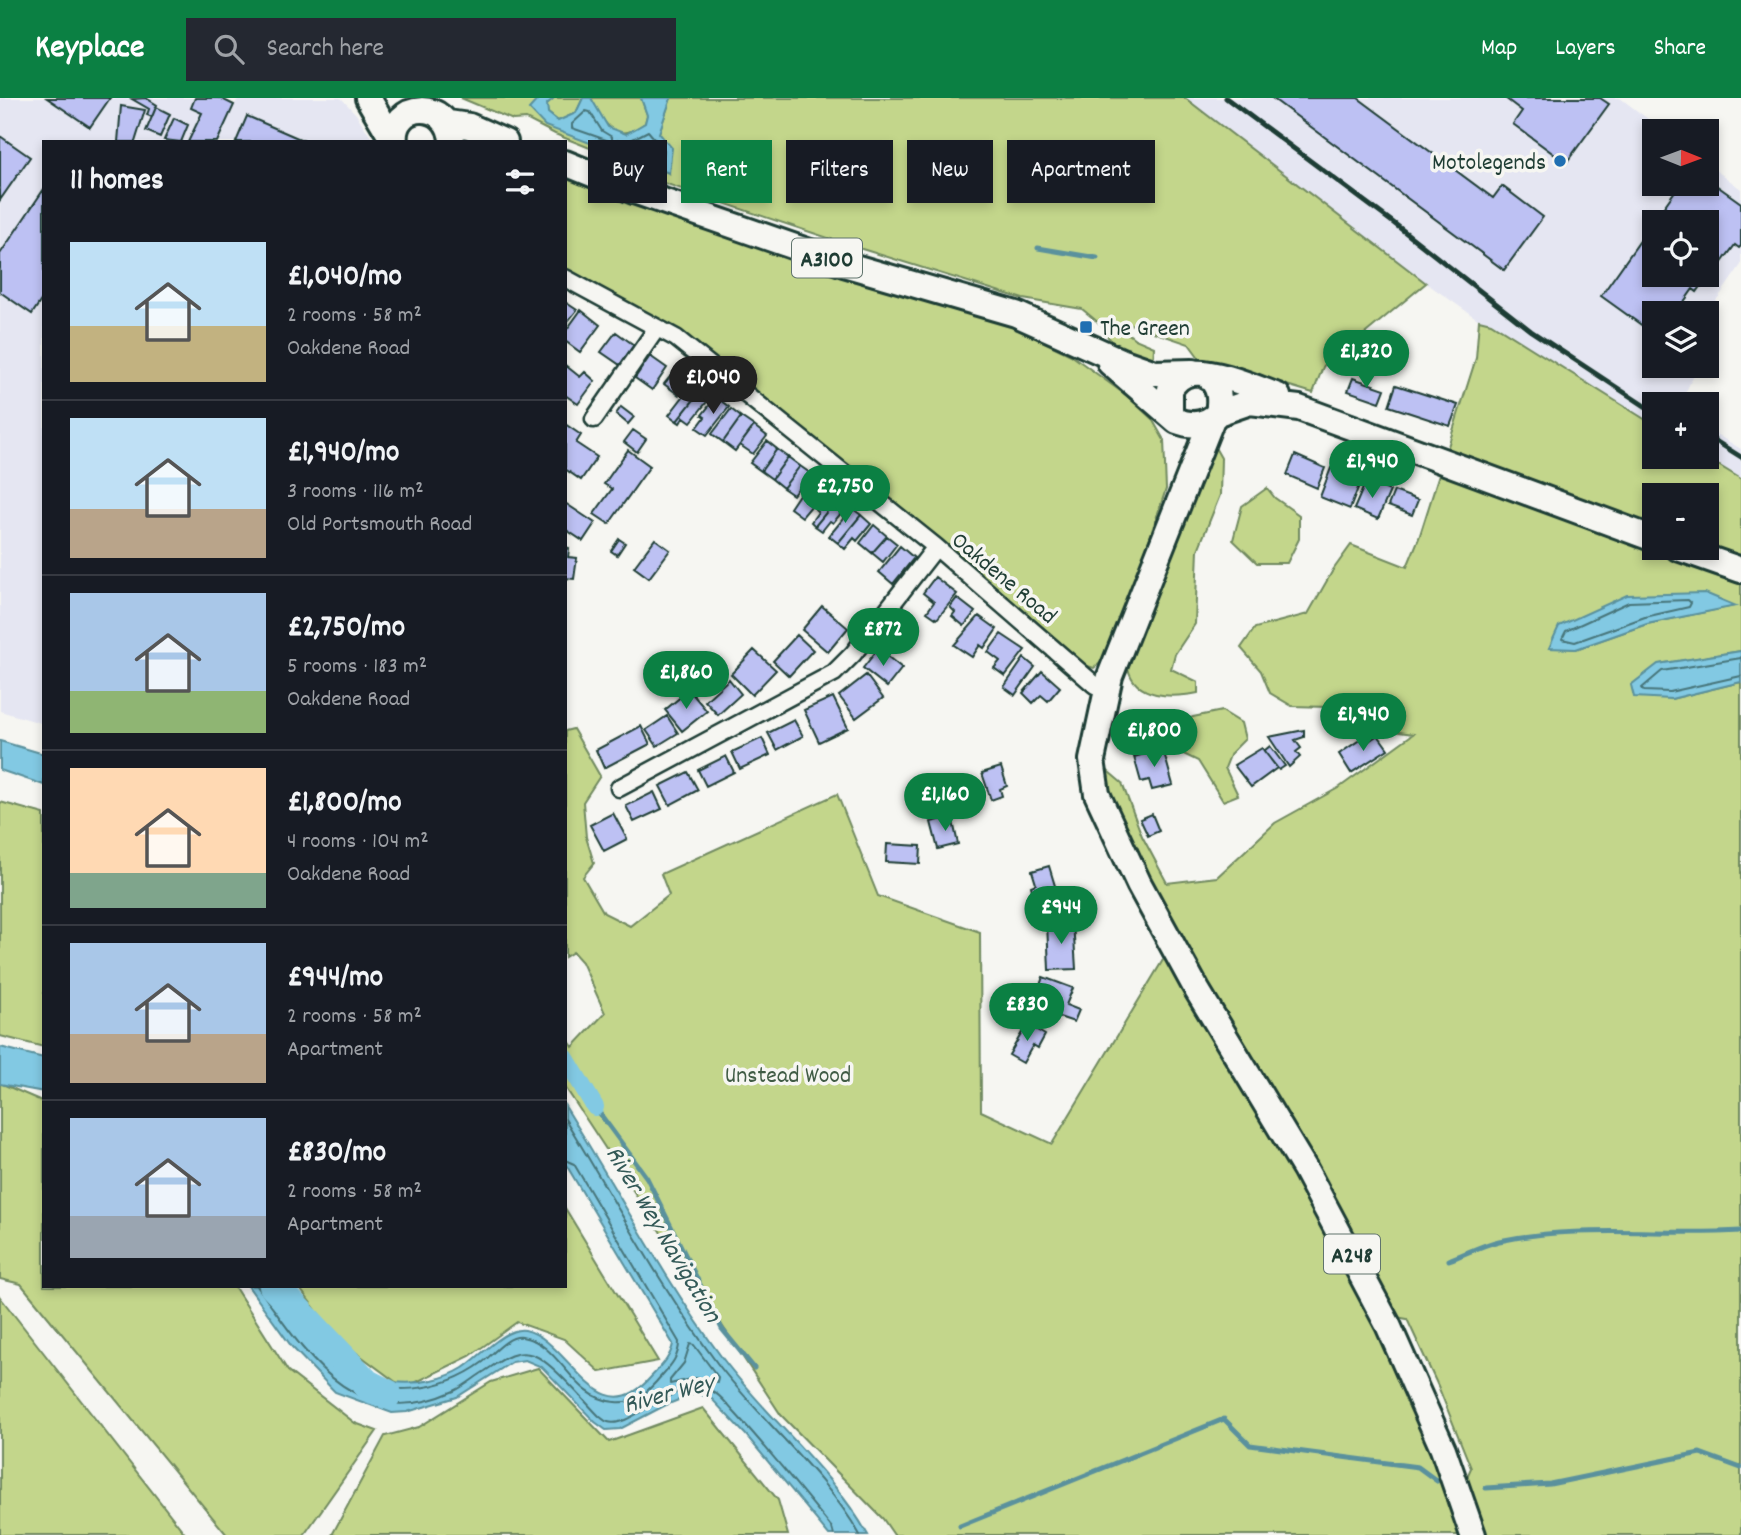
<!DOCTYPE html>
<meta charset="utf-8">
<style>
:root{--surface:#171b24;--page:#242831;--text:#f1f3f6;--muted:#9ea1a6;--line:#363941;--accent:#0b8043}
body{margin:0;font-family:Dekko,sans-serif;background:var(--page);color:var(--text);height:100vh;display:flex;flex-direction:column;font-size:26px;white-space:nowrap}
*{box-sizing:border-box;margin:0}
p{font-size:23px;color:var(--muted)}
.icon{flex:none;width:38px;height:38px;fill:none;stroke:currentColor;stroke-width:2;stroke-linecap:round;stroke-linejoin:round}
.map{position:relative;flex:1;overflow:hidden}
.panel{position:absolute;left:42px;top:42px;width:525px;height:1148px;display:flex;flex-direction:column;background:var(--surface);border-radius:0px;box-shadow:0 4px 10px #0003}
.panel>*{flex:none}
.banner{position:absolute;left:588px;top:42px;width:665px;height:63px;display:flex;gap:14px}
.needle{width:46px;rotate:91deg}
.controls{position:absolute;left:1642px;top:21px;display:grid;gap:14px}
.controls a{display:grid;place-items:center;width:77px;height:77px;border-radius:0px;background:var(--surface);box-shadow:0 4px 10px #0003;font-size:35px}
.price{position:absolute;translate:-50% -60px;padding:0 16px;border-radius:24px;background:var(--accent);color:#fff;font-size:23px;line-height:46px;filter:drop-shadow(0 2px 4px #0008)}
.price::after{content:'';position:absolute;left:50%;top:42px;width:21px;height:16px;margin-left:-10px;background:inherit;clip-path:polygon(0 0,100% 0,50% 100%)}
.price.current{background:#222;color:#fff}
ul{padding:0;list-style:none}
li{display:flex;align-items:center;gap:21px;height:175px;padding:0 28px}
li+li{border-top:2px solid var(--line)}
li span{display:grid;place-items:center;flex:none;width:196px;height:140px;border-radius:0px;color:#555}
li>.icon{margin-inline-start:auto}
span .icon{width:84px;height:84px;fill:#fffc;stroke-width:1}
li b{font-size:30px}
h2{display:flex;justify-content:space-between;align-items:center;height:84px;padding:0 28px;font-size:30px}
.chip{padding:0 24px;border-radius:0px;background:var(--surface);box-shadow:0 4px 10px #0003;font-size:24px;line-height:63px}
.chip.current{background:var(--accent);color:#fff}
header{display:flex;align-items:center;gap:42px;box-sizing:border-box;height:98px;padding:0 35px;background:var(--accent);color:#fff}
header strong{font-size:33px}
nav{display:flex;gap:38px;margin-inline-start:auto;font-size:24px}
.search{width:490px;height:63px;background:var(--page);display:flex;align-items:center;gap:18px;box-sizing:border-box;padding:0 24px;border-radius:0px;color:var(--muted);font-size:26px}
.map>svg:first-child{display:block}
.built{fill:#e5e6f2;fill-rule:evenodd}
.green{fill:#c3d68b;stroke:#718a60;stroke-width:2;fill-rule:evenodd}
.water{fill:#82c9e3;stroke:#5a919d;stroke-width:2}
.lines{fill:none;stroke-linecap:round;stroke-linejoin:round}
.shore{stroke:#47757a;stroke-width:2}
.stream{stroke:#5a919d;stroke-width:5}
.canal{stroke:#82c9e3;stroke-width:18}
.river{stroke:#82c9e3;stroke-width:30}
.building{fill:#bdc1f3;stroke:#1f3d34;stroke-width:2;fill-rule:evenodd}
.minor-casing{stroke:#1f3d34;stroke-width:21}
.primary-casing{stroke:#1f3d34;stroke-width:30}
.minor{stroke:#f6f6f2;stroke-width:16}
.primary{stroke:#f6f6f2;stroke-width:24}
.rail{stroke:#1f3d34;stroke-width:5}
.poi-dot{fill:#1f6fb2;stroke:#f6f6f2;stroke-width:2.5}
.labels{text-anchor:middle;stroke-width:7;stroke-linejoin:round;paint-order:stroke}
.shield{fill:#f6f6f2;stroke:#60746d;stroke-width:2}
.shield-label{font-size:23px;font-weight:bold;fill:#1f3d34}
.poi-label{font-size:24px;fill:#1f3d34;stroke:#f6f6f2;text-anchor:end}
.street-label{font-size:24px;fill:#1f3d34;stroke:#f6f6f2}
.park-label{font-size:24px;fill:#405c45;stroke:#f6f6f2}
.water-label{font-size:26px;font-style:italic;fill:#335957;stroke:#f6f6f2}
</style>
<header>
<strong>Keyplace</strong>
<div class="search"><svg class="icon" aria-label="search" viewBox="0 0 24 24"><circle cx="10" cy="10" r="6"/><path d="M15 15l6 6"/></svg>Search here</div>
<nav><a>Map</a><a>Layers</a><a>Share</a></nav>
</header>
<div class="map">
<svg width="1741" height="1437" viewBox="0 0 1741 1437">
<rect width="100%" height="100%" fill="#f6f6f2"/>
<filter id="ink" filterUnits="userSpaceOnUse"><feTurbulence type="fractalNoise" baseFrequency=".0143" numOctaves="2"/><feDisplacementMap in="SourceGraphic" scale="14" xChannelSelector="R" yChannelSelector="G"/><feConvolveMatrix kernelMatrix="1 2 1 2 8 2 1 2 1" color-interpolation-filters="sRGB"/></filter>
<g filter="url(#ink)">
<path class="built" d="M0,0H220L234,7L239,0H341L356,16L374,44H44V626L0,613Z
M1185,0H1620L1664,33H1654V86H1706V65L1741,91V167L1706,217L1654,215V268H1698L1680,306H1654V327L1491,225L1479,222L1426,185ZM1654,124H1706V177H1654Z
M1706,330L1741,351V381L1705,359Z"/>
<path class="green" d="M461,0H539L530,11L669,75L659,35L671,0H1185L1426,185L1361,239L1336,251L1323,269L1313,295L1200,261L1189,246L1130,226L1121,230L1135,241L1154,249L1153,267L1117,249L1108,239L1105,230L1082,211L1023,201L849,147L616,69L610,58L555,36L526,21L513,22Z
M554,0H583L576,15L558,23L548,15L546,6Z
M591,0H641L647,17L645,25C615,48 604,26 591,0Z
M565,76L993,219L1071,257L1127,298L1152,321L1164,342L1166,391L1132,493L1105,561L1094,570L1078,565L662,226L565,172Z
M1479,222L1491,225L1654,327V359H1705L1741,381V553L1659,566L1671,601L1741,584V1437H1484L1466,1381L1471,1370L1438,1288L1407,1221L1396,1219L1316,1066L1173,834L1110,702L1103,669L1122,685L1142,738L1167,785L1217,779L1275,725L1340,689L1413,636L1337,625L1328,609L1292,608L1270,595L1261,573L1241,550L1255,530L1308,516L1333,472L1351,447L1407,469L1419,440L1476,260ZM1654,397H1706V450H1654ZM1734,508L1647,526L1576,551L1550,549L1560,528Z
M1213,346L1221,360L1220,397L1198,452L1195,526L1175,556L1171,571L1198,584V595C1172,600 1135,601 1128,570Z
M1267,390L1275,400L1299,417V441L1287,465H1257L1233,442L1242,408Z
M1222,613L1241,625L1245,641L1231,655L1225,670L1238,697L1223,703L1198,663L1169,649L1165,632L1193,619Z
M573,631L600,678L583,704L586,739L594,765L583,779L604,815L630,828L669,797L661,776L837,696L878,798L980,834L981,1013L1052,1046L1166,857L1302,1085L1414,1298L1412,1312L1435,1366L1461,1437H894L883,1421L781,1317L565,989V937L573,949L605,915L582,864L573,854L565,859V633Z
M0,704L44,716V949L0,938Z
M0,985L44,1004V1188H234L288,1273L355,1325L377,1333L304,1437H227L21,1186L0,1181Z
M565,1110L658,1263L600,1274L564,1241L517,1224L470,1258L404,1290L338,1241L298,1188H565Z
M0,1199L186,1437H0Z
M538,1270L609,1344L703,1310L778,1402L788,1437H332L385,1338L419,1329L491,1284Z"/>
<path class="water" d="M539,0H554L547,6L548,15L558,23L576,15L583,0H591L608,29L626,36L645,25L647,17L641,0H671L659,35L672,50L669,75L545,28L529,11Z
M1705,495L1736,508L1647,526L1576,551L1549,550L1559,528L1627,497Z
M1741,553V584L1671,601L1634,599L1631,587L1658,566Z
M0,643L44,656V687L0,672Z
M0,949L44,960V994L0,986Z
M565,1008C617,1092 664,1181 723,1261C768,1321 831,1371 868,1437H829L746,1337L711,1300L696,1295L666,1307L620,1331L606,1332L595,1324L542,1269L525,1262L512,1264L457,1299L407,1314L392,1315L335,1294L292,1249L248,1188H287L332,1258C363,1289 426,1293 463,1270C479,1260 506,1228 525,1232C569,1241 598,1339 650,1280C660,1269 670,1261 673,1246L565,1065Z"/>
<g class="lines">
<path class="shore" d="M586,13L590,14L602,33L612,39V44L572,30V26Z
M648,33L664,52L662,64L616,47L618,42L629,43Z
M1688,502L1691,505L1689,509L1645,519L1575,544L1562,541L1566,533L1629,504Z
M1741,560L1662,573L1642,590L1644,593L1670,594L1741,578
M565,1021C615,1103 660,1188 717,1265C760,1322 825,1375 860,1437
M257,1188C307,1258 355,1338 454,1293C465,1288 475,1279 485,1273C499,1264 515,1250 533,1257C551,1263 584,1303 599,1318C602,1320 604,1323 608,1324C631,1332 675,1277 712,1293C721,1297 728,1308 735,1315C769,1352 800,1391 832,1430L834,1437
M282,1188L283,1195C296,1214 321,1262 338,1273C382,1302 443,1294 483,1264C493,1256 508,1237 522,1239C561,1245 570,1300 615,1304C634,1306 644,1297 656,1284C667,1271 679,1262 679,1244L574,1066L565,1062
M690,1246L694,1247L718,1279L717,1284L696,1280L670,1286V1282L684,1265Z"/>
<path class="stream" d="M1038,150L1097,160
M595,1009L647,1080L722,1231L754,1270
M1449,1162C1465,1156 1482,1147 1499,1143C1578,1126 1661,1138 1741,1133
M1486,1390L1550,1386L1700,1355L1741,1370
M960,1428L1224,1321L1250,1347L1418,1369L1437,1383"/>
<path class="canal" d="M565,959L595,1009"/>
<path class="river" d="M274,1188L367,1286L387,1296"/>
</g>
<path class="building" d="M47,0H110L90,29Z
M146,0L157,7L152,19L147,17L149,11L132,1Z
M195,0H220L234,7L217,44H188L202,15L191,10Z
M1272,0H1358L1493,100L1502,88L1543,119L1504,172Z
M1505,0H1600L1609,6L1566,65L1513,26L1522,13Z
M121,8L145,12L135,44H118Z
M156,9L170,16L160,39L146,33Z
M247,18L307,44H236Z
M174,20L188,27L181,44L164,42Z
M0,38L30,59L0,102Z
M1706,80L1741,105V148L1739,150L1735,147L1717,171L1715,169L1697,194L1693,191L1676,215H1654V236L1601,198L1680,86H1706ZM1654,124H1706V177H1654Z
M44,91V198L32,216L0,194V156Z
M565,204L577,212L565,227Z
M581,212L600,227L580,254L565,243V234Z
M616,234L634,247L620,267L601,254Z
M650,258L667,270L652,292L635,280Z
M565,267L580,279L585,274L595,283L578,306L565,297Z
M677,270L692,281L679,297L664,286Z
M1353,280L1385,291L1380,304L1348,293Z
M696,282L704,289L677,323L669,317Z
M1396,287L1458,307L1450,328L1389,308Z
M704,289L713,296L691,324L684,319L680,325L677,323Z
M716,299L729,309L707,337L697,330L705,319L702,317Z
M621,309L634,319L628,326L616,316Z
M731,311L741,319L723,344L712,336Z
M741,319L754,328L735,353L723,344Z
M565,326L581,337L576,345L597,359L581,382L565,371Z
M754,328L767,338L753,356L740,347Z
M633,332L646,341L637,354L624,344Z
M767,343L777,351L761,373L750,365Z
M777,351L788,359L772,381L761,373Z
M628,352L650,368L609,426L594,416L612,391L604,386Z
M1295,357L1325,370L1317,390L1287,377Z
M788,359L800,368L783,390L772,381Z
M800,368L810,375L793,397L783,390Z
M1331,370L1361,382L1350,411L1320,399Z
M812,377L830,390L815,409L812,407L802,419L790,410Z
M1366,383L1390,393L1378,421L1354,411Z
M830,393L839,399L815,428L811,424L818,414L815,411Z
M1394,393L1418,402L1412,417L1388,408Z
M839,399L848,407L833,425L830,423L822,433L815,428Z
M565,405L595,425L583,443L565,431Z
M852,410L861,417L838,445L829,438Z
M861,417L871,426L857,443L854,440L845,451L838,445Z
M874,427L887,438L872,455L860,445Z
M887,438L897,446L883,464L872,455Z
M619,441L625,445L617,457L611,453Z
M655,441L670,452L649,480L634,469Z
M900,448L914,460L893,486L879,474Z
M565,449L569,450L568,459L577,460L574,481L565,480Z
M935,479L957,496L937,521L927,514L934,504L923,495Z
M957,500L975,514L964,528L952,518L955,514L950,509Z
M822,508L848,530L828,554L802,532Z
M979,518L997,531L984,550L980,547L972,559L954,547Z
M1001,536L1025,552L1005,578L994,570L1000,563L988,554Z
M797,537L813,552L789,578L773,563Z
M878,551L902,570L887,589L863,570Z
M754,552L776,572L752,597L731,576Z
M1024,560L1035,569L1015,597L1004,589Z
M1042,573L1060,589L1048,603L1041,597L1033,605L1023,595Z
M866,577L883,600L856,620L839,598Z
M729,581L741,596L718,617L705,603Z
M689,592L707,613L682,633L665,612Z
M833,599L848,630L819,644L804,612Z
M667,618L678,635L657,648L646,632Z
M794,622L803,638L777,652L768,635Z
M641,628L650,646L604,670L596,652Z
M1304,632V639L1295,642L1301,650L1296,654L1300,659L1289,669L1269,639Z
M1378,637L1388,651L1351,675L1339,656L1364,639L1367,644Z
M762,640L770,657L740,671L732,654Z
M1270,648L1285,668L1279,672L1264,653Z
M1262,650L1277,670L1251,689L1234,667Z
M1163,651L1173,687L1152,692L1149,682L1141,684L1134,659Z
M726,658L734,674L706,688L698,672Z
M1001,669L1007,688L1000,691L1002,698L991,702L982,675Z
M688,674L698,692L670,707L660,688Z
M654,694L662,711L634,724L626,708Z
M613,715L627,741L604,753L590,727Z
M1152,716L1159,733L1148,738L1140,721Z
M952,719L958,746L938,751L931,724Z
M887,746L921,748L920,766L886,764Z
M1049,768L1062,811L1039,818L1031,788L1036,786L1032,773Z
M1073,823L1076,871L1049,872L1047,824Z
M1043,879L1073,890L1066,907L1079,912L1074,924L1041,913L1048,893L1039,890Z
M1027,926L1045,937L1038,950L1033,947L1023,965L1009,957Z"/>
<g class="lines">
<defs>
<path id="minor" d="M565,180L676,240L936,449L1095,587L1108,591
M594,321L657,230
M619,690L834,575L853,556L936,449"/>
<path id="primary" d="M368,0L394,44
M448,25L469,28L505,44
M395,44C390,3 450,0 452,44
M565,65L634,93L844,166L1016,216L1121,263L1155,275L1192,274
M1110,265L1177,323C1193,329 1207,327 1218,315C1221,299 1219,287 1207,277
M1218,315L1250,304L1299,310L1654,441
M1170,316V291C1175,283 1182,276 1192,275C1215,272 1256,290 1278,298
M1212,321L1110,578L1092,662L1097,696L1139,786L1197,892L1305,1071L1388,1227L1443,1351L1473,1437
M1678,450L1741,472"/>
</defs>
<use href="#minor" class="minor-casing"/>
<use href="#primary" class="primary-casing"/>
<use href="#minor" class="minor"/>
<use href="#primary" class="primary"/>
<path class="rail" d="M1226,0L1391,123L1531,233L1654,314
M1706,337L1741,359"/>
</g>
</g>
<g class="poi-dot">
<circle cx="1560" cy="63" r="7"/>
<rect x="1079" y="222" width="14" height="14" rx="3.5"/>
</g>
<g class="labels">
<g class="shield">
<rect x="792" y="140.5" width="70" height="39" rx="5"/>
<rect x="1324" y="1136.5" width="56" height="39" rx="5"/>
</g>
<g class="shield-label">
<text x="827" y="168">A3100</text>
<text x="1352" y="1164">A248</text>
</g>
<g class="poi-label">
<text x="1546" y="71">Motolegends</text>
<text x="1100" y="237" text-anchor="start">The Green</text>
</g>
<g class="street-label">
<text transform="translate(1005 479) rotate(40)" y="8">Oakdene Road</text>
</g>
<g class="park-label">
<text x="788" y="984">Unstead Wood</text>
</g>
<g class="water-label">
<text transform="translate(665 1135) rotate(59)" y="9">River Wey Navigation</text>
<text transform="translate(668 1294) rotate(-15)" y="9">River Wey</text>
</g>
</g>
</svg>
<div class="controls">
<a><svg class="needle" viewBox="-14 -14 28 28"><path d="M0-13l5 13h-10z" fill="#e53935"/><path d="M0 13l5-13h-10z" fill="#9ea1a6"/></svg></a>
<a><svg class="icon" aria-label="locate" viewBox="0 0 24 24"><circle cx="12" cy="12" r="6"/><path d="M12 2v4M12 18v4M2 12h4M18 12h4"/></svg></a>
<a><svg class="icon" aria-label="layers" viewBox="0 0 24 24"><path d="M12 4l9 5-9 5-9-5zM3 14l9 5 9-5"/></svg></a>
<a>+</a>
<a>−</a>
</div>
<b class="price" style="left:1366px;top:292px">£1,320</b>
<b class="price current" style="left:713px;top:318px">£1,040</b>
<b class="price" style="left:1372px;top:402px">£1,940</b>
<b class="price" style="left:845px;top:427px">£2,750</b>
<b class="price" style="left:883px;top:570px">£872</b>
<b class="price" style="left:686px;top:613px">£1,860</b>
<b class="price" style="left:1363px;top:655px">£1,940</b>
<b class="price" style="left:1154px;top:671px">£1,800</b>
<b class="price" style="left:945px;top:735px">£1,160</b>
<b class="price" style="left:1061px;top:848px">£944</b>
<b class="price" style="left:1027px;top:945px">£830</b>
<div class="banner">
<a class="chip">Buy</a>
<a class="chip current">Rent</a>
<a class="chip">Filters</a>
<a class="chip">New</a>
<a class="chip">Apartment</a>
</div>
<section class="panel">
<h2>11 homes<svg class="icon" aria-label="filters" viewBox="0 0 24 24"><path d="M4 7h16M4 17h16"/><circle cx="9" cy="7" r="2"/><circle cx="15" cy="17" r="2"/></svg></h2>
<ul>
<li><span style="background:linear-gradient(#bfe0f5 60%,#c2b280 0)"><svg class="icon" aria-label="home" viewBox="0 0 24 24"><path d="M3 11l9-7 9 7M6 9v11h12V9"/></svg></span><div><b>£1,040/mo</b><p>2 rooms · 58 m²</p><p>Oakdene Road</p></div></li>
<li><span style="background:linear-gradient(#bfe0f5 65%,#b9a48a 0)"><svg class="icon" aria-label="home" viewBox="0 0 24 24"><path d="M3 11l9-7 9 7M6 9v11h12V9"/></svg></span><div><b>£1,940/mo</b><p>3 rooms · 116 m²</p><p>Old Portsmouth Road</p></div></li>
<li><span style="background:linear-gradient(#a9c7e8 70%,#8fb573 0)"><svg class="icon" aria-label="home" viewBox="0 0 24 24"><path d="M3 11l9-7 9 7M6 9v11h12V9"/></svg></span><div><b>£2,750/mo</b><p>5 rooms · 183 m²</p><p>Oakdene Road</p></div></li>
<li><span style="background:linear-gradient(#ffd9b3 75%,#7fa58c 0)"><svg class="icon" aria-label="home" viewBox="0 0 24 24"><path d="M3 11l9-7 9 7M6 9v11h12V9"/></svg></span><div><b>£1,800/mo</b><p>4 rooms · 104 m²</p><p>Oakdene Road</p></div></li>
<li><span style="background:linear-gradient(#a9c7e8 65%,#b9a48a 0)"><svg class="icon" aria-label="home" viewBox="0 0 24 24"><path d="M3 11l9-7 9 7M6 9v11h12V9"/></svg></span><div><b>£944/mo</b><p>2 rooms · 58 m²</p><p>Apartment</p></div></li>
<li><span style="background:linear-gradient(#a9c7e8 70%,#9aa5b1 0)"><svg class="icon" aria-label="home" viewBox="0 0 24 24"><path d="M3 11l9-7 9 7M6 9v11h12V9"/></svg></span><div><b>£830/mo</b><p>2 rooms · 58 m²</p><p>Apartment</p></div></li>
</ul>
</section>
</div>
